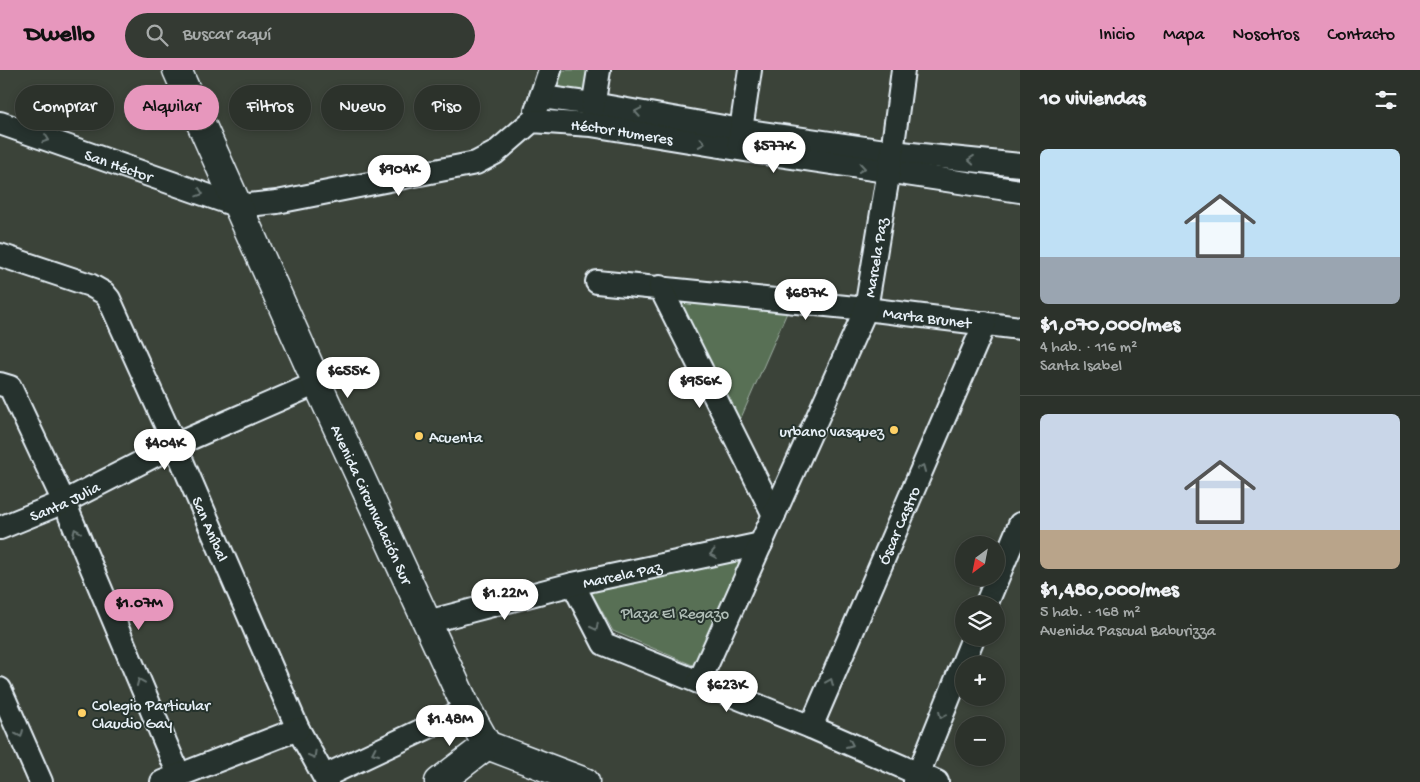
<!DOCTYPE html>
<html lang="es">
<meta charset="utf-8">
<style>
:root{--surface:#2c322b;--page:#343a33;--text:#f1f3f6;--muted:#a6aaa9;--line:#484d47;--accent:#e797bd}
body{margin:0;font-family:"Gochi Hand",sans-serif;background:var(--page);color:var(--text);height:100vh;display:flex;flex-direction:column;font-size:19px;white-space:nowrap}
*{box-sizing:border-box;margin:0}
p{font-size:16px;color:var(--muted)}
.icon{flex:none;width:28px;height:28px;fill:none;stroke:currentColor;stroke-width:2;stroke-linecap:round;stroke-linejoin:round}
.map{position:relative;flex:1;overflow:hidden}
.panel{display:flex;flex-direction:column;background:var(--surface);width:400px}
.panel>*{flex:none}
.top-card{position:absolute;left:15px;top:15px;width:475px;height:45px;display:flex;gap:10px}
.needle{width:32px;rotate:212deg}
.fabs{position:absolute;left:955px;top:466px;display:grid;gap:10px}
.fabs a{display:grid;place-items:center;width:50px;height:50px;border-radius:50%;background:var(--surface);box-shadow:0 2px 8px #0003,0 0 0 1px var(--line);font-size:25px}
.price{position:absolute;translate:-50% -42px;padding:0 11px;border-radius:18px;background:#fff;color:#222;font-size:16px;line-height:32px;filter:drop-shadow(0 1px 2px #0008)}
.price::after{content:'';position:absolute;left:50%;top:30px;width:15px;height:11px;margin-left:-8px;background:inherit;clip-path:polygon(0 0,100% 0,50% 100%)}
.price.selected{background:var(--accent);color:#111}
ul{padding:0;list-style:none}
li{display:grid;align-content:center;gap:10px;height:265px;padding:0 20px}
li+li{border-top:1px solid var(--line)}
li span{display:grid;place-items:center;height:155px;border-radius:8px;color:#555}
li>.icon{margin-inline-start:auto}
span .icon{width:90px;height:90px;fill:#fffc;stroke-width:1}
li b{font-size:21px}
h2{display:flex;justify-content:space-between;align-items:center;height:60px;padding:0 20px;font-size:21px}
.tag{padding:0 18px;border-radius:22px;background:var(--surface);box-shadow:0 2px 8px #0003,0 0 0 1px var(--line);font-size:18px;line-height:45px}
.tag.selected{background:var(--accent);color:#111}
header{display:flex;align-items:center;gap:30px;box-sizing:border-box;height:70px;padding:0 25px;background:var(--accent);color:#111}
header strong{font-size:24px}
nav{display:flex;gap:28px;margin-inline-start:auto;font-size:18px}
.search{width:350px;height:45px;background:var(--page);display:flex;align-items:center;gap:12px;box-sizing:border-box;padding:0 18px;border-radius:28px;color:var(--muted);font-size:19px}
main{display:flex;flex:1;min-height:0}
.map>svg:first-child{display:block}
.green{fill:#596f54;stroke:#a0b0a6}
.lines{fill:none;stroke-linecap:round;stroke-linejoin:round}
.minor-casing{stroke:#e8f1f8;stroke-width:26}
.secondary-casing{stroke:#e8f1f8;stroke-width:31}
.minor{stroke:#26332d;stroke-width:22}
.secondary{stroke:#26332d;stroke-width:28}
.oneway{stroke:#6a7674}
.poi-dot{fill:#ffd166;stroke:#26332d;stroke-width:2}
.labels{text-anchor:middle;stroke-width:4;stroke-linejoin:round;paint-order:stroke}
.street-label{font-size:16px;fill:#e8f1f8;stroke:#26332d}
.poi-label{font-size:16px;fill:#e8f1f8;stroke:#26332d;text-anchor:start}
.park-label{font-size:16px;fill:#afbdb6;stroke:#26332d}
</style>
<header>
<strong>Dwello</strong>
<div class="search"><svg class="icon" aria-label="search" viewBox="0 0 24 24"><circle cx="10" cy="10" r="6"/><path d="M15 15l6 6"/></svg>Buscar aquí</div>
<nav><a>Inicio</a><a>Mapa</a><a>Nosotros</a><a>Contacto</a></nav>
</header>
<main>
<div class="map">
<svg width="1020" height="712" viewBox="0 0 1020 712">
<rect width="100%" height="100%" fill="#3b4339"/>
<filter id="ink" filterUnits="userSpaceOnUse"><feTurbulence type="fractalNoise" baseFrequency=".02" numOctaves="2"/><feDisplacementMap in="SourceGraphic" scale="10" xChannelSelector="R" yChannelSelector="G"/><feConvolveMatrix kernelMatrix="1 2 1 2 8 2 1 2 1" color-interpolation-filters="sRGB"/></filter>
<g filter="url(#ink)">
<path class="green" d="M558,0H591L588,19L582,24L561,19L554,9Z
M673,225L789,238L737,357Z
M728,489L741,494L697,597L613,561L589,518Z"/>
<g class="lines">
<defs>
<g id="minor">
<path d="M541,27L593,34L741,60L892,82L1020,95"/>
<path d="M536,41L550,0"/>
<path d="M591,49L599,0"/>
<path id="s1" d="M0,53L238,136L277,132L476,93L495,83L532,51L591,55L738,79L1020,121"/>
<path d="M739,73L750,0"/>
<path id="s2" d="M0,185L90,215L104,223L109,229L175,375L298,659L327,712"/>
<path id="s3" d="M597,212L866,239L1020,258"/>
<path d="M660,217L774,445"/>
<path d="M0,314L10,317L64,432L179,705"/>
<path id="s4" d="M0,458L64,432L175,375L317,313"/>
<path d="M573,514L604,574L811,657L937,712"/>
<path d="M986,535L1020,454"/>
<path id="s5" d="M427,552L573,514L761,474"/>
<path id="s6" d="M699,612L866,239L892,82L903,0"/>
<path d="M0,619L41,712"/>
<path id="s7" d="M811,657L985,253"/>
<path d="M325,706L467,639"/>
<path d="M162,712L298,659"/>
<path d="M915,712L973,568"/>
</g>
<g id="secondary">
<path id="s8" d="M177,0L317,313L467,639L487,675"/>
<path d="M487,675L585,712"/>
<path d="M439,712L487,675"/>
</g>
</defs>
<use href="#minor" class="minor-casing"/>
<use href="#secondary" class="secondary-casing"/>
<use href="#minor" class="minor"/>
<use href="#secondary" class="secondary"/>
</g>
<defs><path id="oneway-chevron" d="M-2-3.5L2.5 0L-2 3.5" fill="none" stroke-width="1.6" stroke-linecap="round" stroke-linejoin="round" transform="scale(1.25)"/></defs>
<g class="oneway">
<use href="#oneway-chevron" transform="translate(638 42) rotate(-170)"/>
<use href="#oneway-chevron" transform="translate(46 69) rotate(19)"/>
<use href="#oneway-chevron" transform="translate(702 73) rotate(9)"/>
<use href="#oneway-chevron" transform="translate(971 90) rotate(-175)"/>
<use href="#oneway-chevron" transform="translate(862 98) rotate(8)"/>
<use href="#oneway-chevron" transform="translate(200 123) rotate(19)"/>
<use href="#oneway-chevron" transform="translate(922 398) rotate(-67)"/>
<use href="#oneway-chevron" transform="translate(76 462) rotate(-113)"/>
<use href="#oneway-chevron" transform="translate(713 484) rotate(168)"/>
<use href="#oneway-chevron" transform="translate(595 557) rotate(63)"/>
<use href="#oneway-chevron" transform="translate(140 612) rotate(-113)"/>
<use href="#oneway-chevron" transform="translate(830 612) rotate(-67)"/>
<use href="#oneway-chevron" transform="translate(942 645) rotate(112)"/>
<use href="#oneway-chevron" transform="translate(20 664) rotate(66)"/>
<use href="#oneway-chevron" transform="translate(850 674) rotate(24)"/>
<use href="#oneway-chevron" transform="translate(375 682) rotate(155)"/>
<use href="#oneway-chevron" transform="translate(313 685) rotate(61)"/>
</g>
</g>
<g class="poi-dot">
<circle cx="894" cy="360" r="5"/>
<circle cx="419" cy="366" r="5"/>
<circle cx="82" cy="643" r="5"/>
</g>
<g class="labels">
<g class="street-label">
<text dy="6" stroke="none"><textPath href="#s1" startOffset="655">Héctor Humeres</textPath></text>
<text dy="6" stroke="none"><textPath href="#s1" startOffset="126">San Héctor</textPath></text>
<text dy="6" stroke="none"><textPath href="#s6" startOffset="461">Marcela Paz</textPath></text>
<text dy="6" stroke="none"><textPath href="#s3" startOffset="332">Marta Brunet</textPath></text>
<text dy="6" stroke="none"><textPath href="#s4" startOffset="70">Santa Julia</textPath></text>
<text dy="6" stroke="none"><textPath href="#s8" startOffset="476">Avenida Circunvalación Sur</textPath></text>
<text dy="6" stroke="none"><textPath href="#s7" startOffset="220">Óscar Castro</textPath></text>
<text dy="6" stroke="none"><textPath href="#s2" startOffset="370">San Aníbal</textPath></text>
<text dy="6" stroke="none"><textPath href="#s5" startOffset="201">Marcela Paz</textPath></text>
</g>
<g class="poi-label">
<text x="884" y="366" text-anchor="end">urbano vasquez</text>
<text x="429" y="372">Acuenta</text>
<text x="92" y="640">Colegio Particular<tspan x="92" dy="18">Claudio Gay</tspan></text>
</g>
<g class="park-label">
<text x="675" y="548">Plaza El Regazo</text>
</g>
</g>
</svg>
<div class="fabs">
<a><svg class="needle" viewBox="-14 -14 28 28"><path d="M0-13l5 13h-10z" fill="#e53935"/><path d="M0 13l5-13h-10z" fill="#a6aaa9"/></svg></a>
<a><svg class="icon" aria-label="layers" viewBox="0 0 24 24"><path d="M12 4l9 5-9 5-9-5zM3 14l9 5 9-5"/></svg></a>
<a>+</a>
<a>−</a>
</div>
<b class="price" style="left:774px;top:104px">$577K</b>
<b class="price" style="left:399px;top:127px">$904K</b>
<b class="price" style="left:806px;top:251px">$687K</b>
<b class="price" style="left:348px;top:329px">$655K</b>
<b class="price" style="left:700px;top:339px">$956K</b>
<b class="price" style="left:165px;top:401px">$404K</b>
<b class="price" style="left:505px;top:551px">$1.22M</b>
<b class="price selected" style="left:139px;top:561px">$1.07M</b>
<b class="price" style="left:727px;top:643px">$623K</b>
<b class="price" style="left:450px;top:677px">$1.48M</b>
<div class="top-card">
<a class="tag">Comprar</a>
<a class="tag selected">Alquilar</a>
<a class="tag">Filtros</a>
<a class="tag">Nuevo</a>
<a class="tag">Piso</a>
</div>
</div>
<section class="panel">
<h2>10 viviendas<svg class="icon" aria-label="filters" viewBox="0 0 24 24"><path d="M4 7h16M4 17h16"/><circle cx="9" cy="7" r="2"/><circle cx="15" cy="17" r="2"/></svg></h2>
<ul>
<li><span style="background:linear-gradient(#bfe0f5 70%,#9aa5b1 0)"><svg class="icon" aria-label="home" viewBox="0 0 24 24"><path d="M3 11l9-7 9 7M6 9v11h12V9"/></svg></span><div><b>$1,070,000/mes</b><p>4 hab. · 116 m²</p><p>Santa Isabel</p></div></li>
<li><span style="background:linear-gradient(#c9d6e8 75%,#b9a48a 0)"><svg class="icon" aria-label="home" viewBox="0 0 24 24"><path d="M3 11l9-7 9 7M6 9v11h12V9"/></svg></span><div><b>$1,480,000/mes</b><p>5 hab. · 168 m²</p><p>Avenida Pascual Baburizza</p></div></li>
</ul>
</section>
</main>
